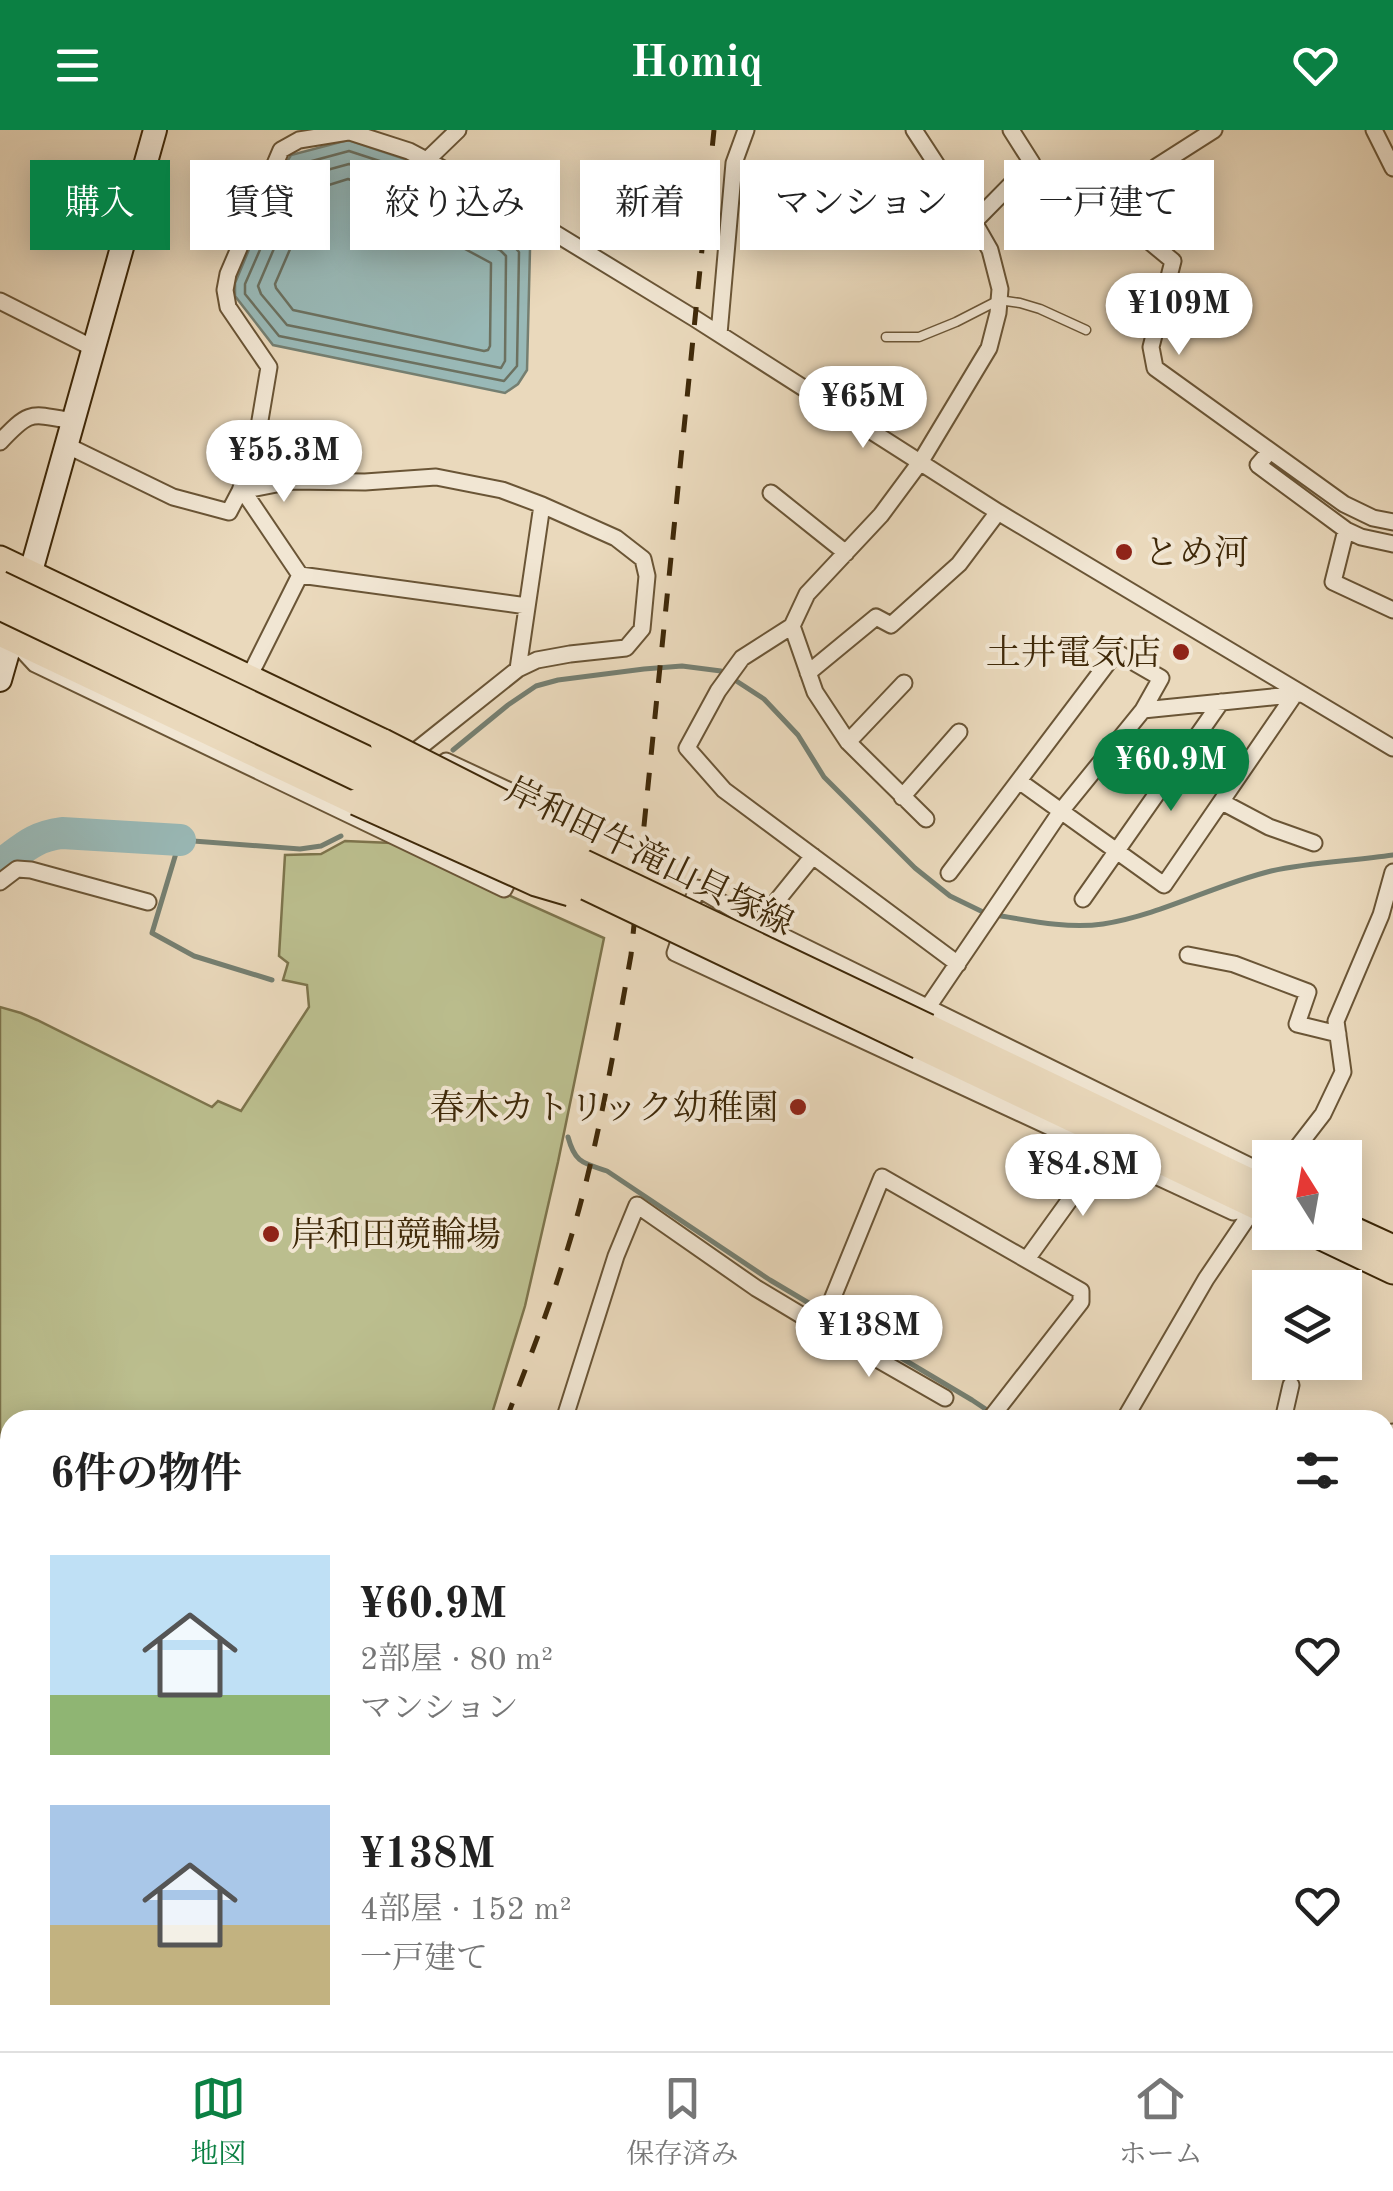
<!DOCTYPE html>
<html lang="ja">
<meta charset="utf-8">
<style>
:root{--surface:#fff;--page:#f2f2f2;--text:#222;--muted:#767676;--line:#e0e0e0;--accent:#0b8043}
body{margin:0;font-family:"Old Standard TT","Noto Serif JP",serif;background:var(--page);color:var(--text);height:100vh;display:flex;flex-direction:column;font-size:38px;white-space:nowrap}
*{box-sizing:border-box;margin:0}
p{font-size:32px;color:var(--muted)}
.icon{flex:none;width:55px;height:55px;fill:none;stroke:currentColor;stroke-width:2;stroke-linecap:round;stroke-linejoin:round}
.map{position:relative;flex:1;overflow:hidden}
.drawer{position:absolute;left:0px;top:1280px;width:1395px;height:642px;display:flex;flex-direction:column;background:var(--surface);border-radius:30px 30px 0 0;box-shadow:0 5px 25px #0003}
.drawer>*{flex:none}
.hud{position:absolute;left:30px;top:30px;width:1335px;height:90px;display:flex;gap:20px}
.needle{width:65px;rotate:349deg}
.controls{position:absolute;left:1252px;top:1010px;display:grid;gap:20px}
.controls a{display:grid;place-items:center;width:110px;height:110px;border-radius:0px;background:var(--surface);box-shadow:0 5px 25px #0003;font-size:50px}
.price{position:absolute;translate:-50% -85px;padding:0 22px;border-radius:35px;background:#fff;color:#222;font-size:32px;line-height:65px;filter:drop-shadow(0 2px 5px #0008)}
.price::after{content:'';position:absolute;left:50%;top:60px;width:30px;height:22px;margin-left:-15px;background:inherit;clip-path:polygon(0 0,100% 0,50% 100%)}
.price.current{background:var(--accent);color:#fff}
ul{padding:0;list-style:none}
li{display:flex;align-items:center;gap:30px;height:250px;padding:0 50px}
li span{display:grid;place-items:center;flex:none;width:280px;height:200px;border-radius:0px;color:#555}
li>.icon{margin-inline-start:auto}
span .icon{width:120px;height:120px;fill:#fffc;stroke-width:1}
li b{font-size:42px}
h2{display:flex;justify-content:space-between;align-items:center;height:120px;padding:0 50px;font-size:42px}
.chip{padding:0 35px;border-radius:0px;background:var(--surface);box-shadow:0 5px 25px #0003;font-size:35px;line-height:90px}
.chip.current{background:var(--accent);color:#fff}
header{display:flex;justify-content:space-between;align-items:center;height:130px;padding:0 50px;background:var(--accent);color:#fff;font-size:45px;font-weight:800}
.tabs{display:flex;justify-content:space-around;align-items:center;height:140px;border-top:2px solid var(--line);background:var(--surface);font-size:28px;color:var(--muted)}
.tabs a{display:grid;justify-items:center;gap:5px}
.tabs .current{color:var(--accent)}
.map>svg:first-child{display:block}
.green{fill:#bbbe8e;stroke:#7d744c;stroke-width:2.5}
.water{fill:#99b9b7;stroke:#757f71;stroke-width:2.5}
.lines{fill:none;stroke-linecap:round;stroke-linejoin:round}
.shore{stroke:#6c7160;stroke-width:2.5}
.stream{stroke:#757f71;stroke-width:5}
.river{stroke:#99b9b7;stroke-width:32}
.service-casing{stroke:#6a5536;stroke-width:11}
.minor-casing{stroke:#6a5536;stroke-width:19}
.secondary-casing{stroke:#3f2909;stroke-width:26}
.primary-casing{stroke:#3f2909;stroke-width:29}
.service{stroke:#f1e6d3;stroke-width:8}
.minor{stroke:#f1e6d3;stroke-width:15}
.secondary{stroke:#f1e6d3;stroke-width:22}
.primary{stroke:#ead9bc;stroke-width:25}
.rail{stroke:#3f2909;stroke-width:5;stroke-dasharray:18 18;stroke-linecap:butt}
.primary-bridge-casing{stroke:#3f2909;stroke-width:29;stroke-linecap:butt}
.primary-bridge{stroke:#ead9bc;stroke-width:25}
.poi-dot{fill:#8f2418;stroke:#f1e6d3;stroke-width:4}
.labels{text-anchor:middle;stroke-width:8;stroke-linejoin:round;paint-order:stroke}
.poi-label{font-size:35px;fill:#3f2909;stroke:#f1e6d3;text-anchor:start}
.street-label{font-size:35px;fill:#3f2909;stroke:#f1e6d3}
</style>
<header><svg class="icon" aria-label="menu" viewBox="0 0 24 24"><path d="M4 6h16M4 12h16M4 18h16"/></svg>Homiq<svg class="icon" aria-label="heart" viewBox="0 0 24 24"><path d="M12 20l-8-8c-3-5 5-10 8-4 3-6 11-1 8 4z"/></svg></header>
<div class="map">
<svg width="1393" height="1921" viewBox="0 0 1393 1921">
<rect width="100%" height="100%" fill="#ead9bc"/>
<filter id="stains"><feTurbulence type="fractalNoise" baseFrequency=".002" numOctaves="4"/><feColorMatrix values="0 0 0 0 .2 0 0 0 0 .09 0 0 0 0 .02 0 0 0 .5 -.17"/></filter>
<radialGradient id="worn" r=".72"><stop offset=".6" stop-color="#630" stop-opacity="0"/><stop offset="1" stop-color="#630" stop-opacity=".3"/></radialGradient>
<path class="green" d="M345,711L392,713L604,808L558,1032L525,1176L490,1290H10V1502L0,1497V877L21,883L37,890L212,977L218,971L241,981L309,877L307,855L283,850L288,833L279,826L285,725L321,724Z"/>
<path class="water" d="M348,10L405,29L473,81L497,95L514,101L530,119L527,240L518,254L505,263L273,215L235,166V153L283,38L291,25Z"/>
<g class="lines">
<path class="shore" d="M349,21L401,38L467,89L492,104L508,110L519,122L517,236L504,251L279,206L245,164V154L297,35Z
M349,34L395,49L460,99L486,115L500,120L506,126L505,231L501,238L287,195L261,164L258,156L305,46Z
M348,49L388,62L452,112L491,133L490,216L488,220L484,221L293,180L276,158L275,154L316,59Z"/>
<path class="stream" d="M453,620L508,575L536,556L558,550L644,539L682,536L721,541L764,569L798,605L824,647L915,738L950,766L985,783
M996,785C1031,791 1068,799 1103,794C1161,785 1214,755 1271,741C1311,732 1353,731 1393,725
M272,850L194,826L152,803L180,710L300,719L321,716L341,706
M568,1007C575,1033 583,1033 607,1041L770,1150L972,1270L1002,1290"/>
<path class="river" d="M0,735C23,719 32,707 62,703L180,710"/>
<defs>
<path id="service" d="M886,207H919L956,192L999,170L1020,173L1040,179L1086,200"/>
<path id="minor" d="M344,0L409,21L494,66L694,188L998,382L1393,618
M914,0L974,92
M1214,0L1156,37L1135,81L1138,102L1173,131L1151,217L1155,238L1344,374L1373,388L1393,392
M1374,0L1393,38
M427,30L458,0
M0,171L93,218
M719,204L734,33L746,0
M0,312C31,279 30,284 73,291
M66,315L173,367L229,382L240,361L292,351L365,352L436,347L502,360L542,375L616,408L643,429L647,446L642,499L626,518L570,524L537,530L518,539L419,618
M1270,321L1258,335L1346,400L1361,407L1393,414
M771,363L846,423
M1346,400L1333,452L1393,480
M300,445L527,476
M792,496L742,528L718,561L687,618L724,660L958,834
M23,521L35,534L504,759L515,738
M253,539L300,445L248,368L240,361L256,314L269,237L228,177L225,160L228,144L281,20L299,10L348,2
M518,539L542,375
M808,543L876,487L891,495L959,434L998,382
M848,612L904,553
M446,631L544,677L535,694
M1019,651L1164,755L1295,564
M902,667L959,602
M1222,672L1269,697L1314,713
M926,689L848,612L815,562L792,496L807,464L881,385L921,331L989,218L998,183L1000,159L990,120L974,92L1032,33L1011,0
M949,743L1116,522L1161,548L1143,580
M0,752L17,739L31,740L148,772
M1083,769L1221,572
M758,794L813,726
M1188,825L1234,834L1308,862L1297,894L1338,904
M928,877L1061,681L1143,580L1301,564
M1289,1028L1323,984L1343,942L1336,891L1381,785L1393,742
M1255,1076L1233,1082L675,823L697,758L758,794L1256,1039L1264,1057
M1027,1129L1071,1068L1115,1029
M816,1194L945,1268
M564,1290L616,1126L637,1075L756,1158L816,1194L831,1172L882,1047L1081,1161V1172L989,1290
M1124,1290L1206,1149L1258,1072
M1283,1290L1291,1255
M1385,1307L1393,1302
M1385,1529L1393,1533
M1385,1709L1393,1714
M1385,1887L1393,1892
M432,1912L446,1921
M592,1912L607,1921
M859,1912L873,1921
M1072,1912L1086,1921
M209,1921L212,1912
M404,1921L409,1912
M764,1921L769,1912"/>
<path id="secondary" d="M26,459L155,0
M0,550L16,494"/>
<path id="primary" d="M0,429L383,612
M0,503L356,672
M928,897L1270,1061
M919,916L1270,1083
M1345,1096L1393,1118
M1311,1102L1393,1141"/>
</defs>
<use href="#service" class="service-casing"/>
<use href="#minor" class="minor-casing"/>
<use href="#secondary" class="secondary-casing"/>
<use href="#primary" class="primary-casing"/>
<use href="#service" class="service"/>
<use href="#minor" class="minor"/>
<use href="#secondary" class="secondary"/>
<use href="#primary" class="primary"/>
<path class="rail" d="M506,1290C525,1240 545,1190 561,1139C595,1037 612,930 631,825L714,0
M272,1921L275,1912"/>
<defs>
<path id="primary-bridge" d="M0,454L928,897
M0,477L919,916
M383,612L580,712
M356,672L536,753L570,763"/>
</defs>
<use href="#primary-bridge" class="primary-bridge-casing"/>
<use href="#primary-bridge" class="primary-bridge"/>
</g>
<g class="poi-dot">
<circle cx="1124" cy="422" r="10"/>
<circle cx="1181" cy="522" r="10"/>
<circle cx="798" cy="977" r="10"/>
<circle cx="271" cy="1104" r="10"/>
</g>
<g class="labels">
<g class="poi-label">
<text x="1144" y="434">とめ河</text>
<text x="1161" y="534" text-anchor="end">土井電気店</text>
<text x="778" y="989" text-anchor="end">春木カトリック幼稚園</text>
<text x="291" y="1116">岸和田競輪場</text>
</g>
<g class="street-label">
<text transform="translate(650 726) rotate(26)" y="12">岸和田牛滝山貝塚線</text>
</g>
</g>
<rect width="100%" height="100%" filter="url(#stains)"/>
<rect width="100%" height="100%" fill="url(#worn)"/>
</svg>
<div class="controls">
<a><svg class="needle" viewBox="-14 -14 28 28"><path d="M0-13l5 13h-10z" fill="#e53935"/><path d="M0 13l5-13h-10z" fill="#767676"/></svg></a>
<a><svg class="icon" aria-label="layers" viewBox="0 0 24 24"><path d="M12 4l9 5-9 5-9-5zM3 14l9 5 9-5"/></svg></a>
</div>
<b class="price" style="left:1179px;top:228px">¥109M</b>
<b class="price" style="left:863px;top:321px">¥65M</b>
<b class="price" style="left:284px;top:375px">¥55.3M</b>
<b class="price current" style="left:1171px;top:684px">¥60.9M</b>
<b class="price" style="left:1083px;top:1089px">¥84.8M</b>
<b class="price" style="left:869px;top:1250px">¥138M</b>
<div class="hud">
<a class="chip current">購入</a>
<a class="chip">賃貸</a>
<a class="chip">絞り込み</a>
<a class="chip">新着</a>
<a class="chip">マンション</a>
<a class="chip">一戸建て</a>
</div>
<section class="drawer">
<h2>6件の物件<svg class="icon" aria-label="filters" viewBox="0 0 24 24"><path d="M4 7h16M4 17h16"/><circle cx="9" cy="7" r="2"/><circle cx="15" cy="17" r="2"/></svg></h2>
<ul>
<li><span style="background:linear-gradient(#bfe0f5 70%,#8fb573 0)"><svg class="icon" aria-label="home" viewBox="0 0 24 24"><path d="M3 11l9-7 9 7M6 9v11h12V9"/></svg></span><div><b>¥60.9M</b><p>2部屋 · 80 m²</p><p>マンション</p></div><svg class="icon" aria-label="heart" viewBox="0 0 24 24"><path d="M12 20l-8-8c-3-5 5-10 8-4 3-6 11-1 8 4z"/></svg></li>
<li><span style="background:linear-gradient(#a9c7e8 60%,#c2b280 0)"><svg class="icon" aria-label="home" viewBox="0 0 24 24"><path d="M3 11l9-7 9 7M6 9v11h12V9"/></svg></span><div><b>¥138M</b><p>4部屋 · 152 m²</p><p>一戸建て</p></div><svg class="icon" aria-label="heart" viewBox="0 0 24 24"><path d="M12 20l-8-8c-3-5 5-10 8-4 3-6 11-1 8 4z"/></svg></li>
</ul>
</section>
</div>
<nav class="tabs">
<a class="current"><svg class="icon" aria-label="map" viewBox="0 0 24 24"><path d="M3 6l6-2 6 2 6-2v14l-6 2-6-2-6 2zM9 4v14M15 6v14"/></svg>地図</a>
<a><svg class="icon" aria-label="saved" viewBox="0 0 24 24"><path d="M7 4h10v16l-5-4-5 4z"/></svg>保存済み</a>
<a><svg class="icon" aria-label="home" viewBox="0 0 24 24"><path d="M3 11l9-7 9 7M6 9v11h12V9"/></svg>ホーム</a>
</nav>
